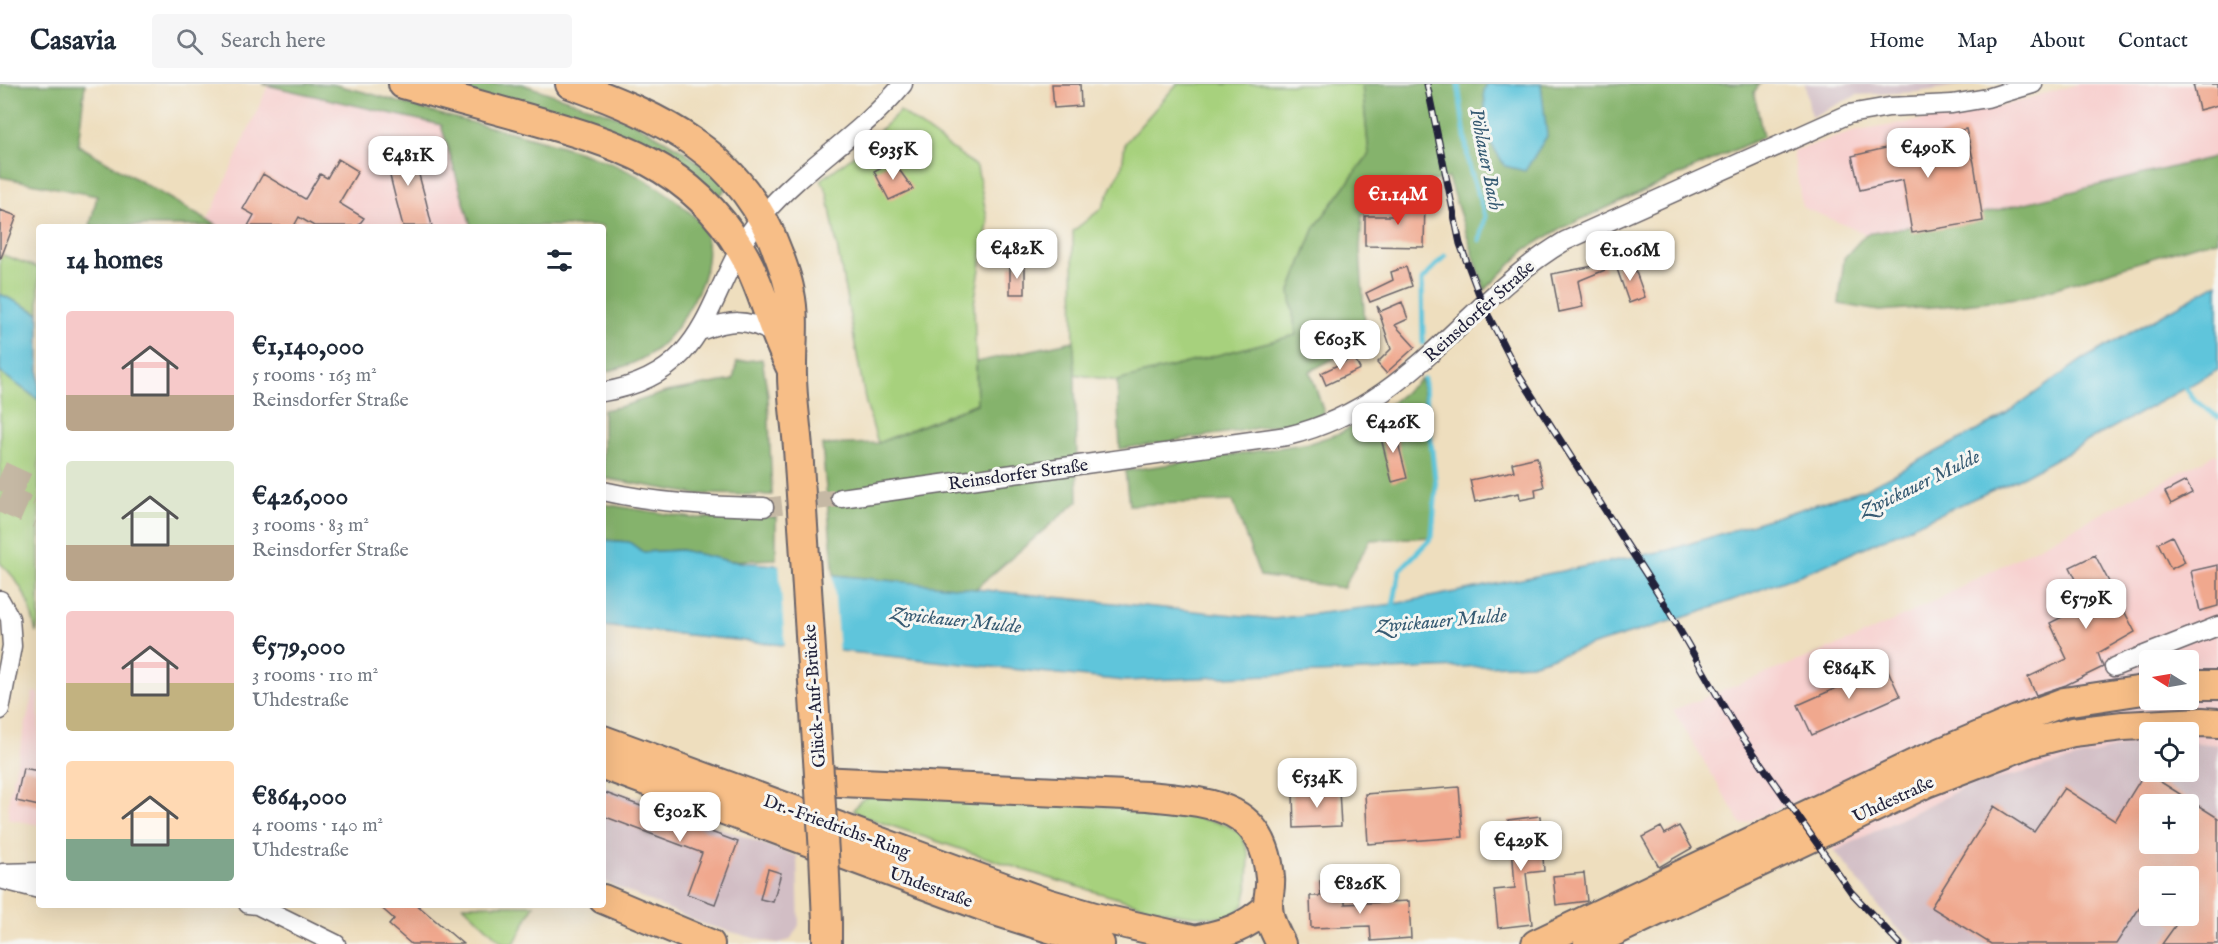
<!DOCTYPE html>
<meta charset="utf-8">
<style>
:root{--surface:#fff;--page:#f6f6f7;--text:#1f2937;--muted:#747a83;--line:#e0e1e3;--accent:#d93025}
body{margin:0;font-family:"IM FELL English",serif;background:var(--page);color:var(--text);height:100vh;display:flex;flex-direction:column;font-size:22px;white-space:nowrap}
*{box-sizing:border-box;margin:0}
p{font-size:20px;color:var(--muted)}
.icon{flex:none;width:33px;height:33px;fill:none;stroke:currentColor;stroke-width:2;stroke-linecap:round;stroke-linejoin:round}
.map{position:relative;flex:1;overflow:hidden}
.side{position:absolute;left:36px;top:140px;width:570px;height:684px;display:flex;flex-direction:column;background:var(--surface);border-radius:6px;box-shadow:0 6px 24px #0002}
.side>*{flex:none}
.needle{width:39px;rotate:281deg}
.controls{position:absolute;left:2139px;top:566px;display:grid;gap:12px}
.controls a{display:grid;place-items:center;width:60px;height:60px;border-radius:6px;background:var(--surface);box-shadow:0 6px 24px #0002;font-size:30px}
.price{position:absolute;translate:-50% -51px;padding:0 14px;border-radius:12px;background:#fff;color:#222;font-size:20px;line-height:39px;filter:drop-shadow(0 2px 3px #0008)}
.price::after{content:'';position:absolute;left:50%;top:36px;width:18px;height:14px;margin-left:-9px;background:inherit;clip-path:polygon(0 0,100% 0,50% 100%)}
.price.current{background:var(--accent);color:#fff}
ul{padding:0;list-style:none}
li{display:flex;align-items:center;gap:18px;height:150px;padding:0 30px}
li span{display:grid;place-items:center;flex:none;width:168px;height:120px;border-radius:6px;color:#555}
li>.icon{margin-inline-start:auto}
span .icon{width:72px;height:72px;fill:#fffc;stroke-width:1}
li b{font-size:26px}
h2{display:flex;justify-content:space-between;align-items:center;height:72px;padding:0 30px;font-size:26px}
header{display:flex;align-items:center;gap:36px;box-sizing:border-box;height:84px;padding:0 30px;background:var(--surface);border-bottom:2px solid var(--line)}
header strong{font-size:28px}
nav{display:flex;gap:33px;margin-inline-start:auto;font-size:21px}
.search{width:420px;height:54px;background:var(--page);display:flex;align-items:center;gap:15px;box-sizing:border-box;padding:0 21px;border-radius:6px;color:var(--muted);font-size:22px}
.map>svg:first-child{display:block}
.built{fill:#f7d0cf;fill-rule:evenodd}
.industrial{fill:#d2bec5;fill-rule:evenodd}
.green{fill:#a7d17d;stroke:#647a5c;stroke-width:1.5}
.forest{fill:#85b36c;stroke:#546a54;stroke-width:1.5}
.water{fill:#5ec5db;stroke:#40748b;stroke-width:1.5}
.pier{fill:#eedebe}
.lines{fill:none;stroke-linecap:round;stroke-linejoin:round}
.stream{stroke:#5ec5db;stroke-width:5}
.building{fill:#f0a88e;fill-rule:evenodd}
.street-tunnel{stroke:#c5b8a4;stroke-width:18;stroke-dasharray:18 9;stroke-linecap:butt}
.primary-tunnel{stroke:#c5b8a4;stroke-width:28;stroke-dasharray:28 14;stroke-linecap:butt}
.street-casing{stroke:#696469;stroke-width:21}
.primary-casing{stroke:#696469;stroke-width:32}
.street{stroke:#fff;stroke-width:18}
.primary{stroke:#f7be87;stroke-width:28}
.rail-casing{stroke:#22223b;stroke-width:7}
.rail{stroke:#f6f6f2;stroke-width:4.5;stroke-dasharray:14;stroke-linecap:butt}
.primary-bridge-casing{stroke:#696469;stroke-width:32;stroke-linecap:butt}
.primary-bridge{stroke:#f7be87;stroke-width:28}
.labels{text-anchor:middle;stroke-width:6;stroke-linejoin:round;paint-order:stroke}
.street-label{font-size:18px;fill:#22223b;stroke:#f6f6f2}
.water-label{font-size:20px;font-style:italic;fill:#375b73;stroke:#f6f6f2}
</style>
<header>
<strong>Casavia</strong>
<div class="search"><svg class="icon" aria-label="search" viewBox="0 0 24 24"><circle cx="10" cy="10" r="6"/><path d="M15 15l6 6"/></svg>Search here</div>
<nav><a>Home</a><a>Map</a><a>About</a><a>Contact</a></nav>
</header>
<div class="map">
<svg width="2218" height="860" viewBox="0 0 2218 860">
<rect width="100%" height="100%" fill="#f6f6f2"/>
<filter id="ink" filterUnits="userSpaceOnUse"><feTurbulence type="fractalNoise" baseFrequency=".0167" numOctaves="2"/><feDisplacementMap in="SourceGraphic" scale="12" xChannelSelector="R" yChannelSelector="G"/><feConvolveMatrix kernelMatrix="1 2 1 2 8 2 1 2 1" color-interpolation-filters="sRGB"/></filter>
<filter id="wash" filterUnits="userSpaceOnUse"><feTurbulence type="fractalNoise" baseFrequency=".008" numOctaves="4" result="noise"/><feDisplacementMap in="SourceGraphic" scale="24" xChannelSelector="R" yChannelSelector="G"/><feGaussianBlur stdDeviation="1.35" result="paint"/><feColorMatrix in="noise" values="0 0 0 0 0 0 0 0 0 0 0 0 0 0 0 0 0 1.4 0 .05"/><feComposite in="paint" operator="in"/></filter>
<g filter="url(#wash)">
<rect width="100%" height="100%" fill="#eedebe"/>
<path class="built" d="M2078,0H2218V72L1964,134L1866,150L1802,123L1793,67L1852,48L1998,23Z
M268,2L441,41L471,142H217L208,136Z
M2215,370L2218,372V661L2189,658L2188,648H2150L2149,660L2124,662L1961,705L1835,767L1800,715L1742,741L1673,626L1854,555L1927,521ZM2150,576H2188V615H2150Z
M33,608L39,609V741L8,735L9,713Z"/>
<path class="industrial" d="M1805,0H1969L1918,8L1857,11L1811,33Z
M2189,658L2218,661V860H1917L1892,840L1835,767L1961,705L2124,662L2149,660L2150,687H2188ZM2150,720H2188V759H2150ZM2150,792H2188V831H2150Z
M603,702L797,772L799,841L790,856L779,859L764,857L703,840L603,797Z"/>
<path class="green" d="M1177,0H1362L1369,70L1315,143L1290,207L1296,251L1117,297L1074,290L1073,147L1102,124L1122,83L1125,59Z
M900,27L977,83L988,139L974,220L977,319L878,359L866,320L827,108L821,96L854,71Z
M0,170L39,184V229L0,210Z
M0,288L39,316V537L36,549C31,521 22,498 0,479Z
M873,710L1153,725L1225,740L1241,749L1249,771L1248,801L1244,820L1234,832C1187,837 1148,823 1103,810C1022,787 942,759 862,732L853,726L861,716Z
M463,821H534L514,860H504Z"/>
<path class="forest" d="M0,0H85L78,61L217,142H90L97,112L0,93Z
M262,0C283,0 308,0 330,0C368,7 406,21 443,31C521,52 626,69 686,125C690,129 696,133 699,138C715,160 706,194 694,215C672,257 650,279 603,288V142H471L441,41Z
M453,0H522L631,37L684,67L728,103L716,115Z
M1362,0H1760L1754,8L1763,53L1562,144L1526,165L1485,206L1448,94L1391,105L1362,132L1360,166L1366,257L1310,287L1324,329L1311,336L1120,365L1117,297L1296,251L1290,207L1315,143L1369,70Z
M2218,72V156L2197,160L2027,213L1945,222L1879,227L1839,220L1844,174L1866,150L1964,134Z
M1074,257L1078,417L974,506L834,491L822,361L878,359L977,320L976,278Z
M762,275L768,311L772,411L695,410L603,394V326L623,322L666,308L733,296L737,278Z
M1421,295L1436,403L1432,453L1370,456L1343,504L1260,492L1233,417L1129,421L1125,387L1310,359L1340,349L1379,329Z
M603,420L692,434L776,433V475L729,477L681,466L643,468L629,458L603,456Z"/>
<path class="water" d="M1487,0H1541L1547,52L1525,87L1505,82L1487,53L1484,6Z
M2218,199V286L2024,392L1823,482L1701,528L1531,580L1125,597L603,542V456L629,458L643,468L681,466L729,477L776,481L834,491L1274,535L1394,520L1669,466L1865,405L1997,336L2082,276Z
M0,210L39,229V316L0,288Z"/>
<path class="pier" d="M779,479L833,488L839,570L785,564Z"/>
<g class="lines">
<path class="stream" d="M1458,0L1469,82L1485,132L1480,156
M1423,259L1422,196L1445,172
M2182,300L2196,317L2218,333
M1392,527L1400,486L1432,453L1436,403L1424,295"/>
</g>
<g id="blocks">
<path class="building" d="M1052,0H1080L1081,22L1054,24Z
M2193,0H2218V21L2199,26Z
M1966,45L1974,79L1983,137L1912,149L1903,96L1860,106L1852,72Z
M411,61L426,117L432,142H403L395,112L384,68Z
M338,75L358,87L339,119L364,134L358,142H314L299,133L294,142H248L254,131L243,125L263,90L305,115L320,90L327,94Z
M893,77L913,105L889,116L874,87Z
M1425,116L1424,163L1365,162V132H1393L1394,117Z
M0,126L17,132L1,174H0Z
M1632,177L1645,213L1629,219L1616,182Z
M1604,180L1605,186L1578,197L1583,223L1559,228L1552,190Z
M1010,181L1025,182V210H1010Z
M1406,183L1412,202L1370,218L1366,209L1393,196L1391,188Z
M1402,218L1408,235L1395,241L1415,263L1386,289L1377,279L1391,265L1377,222L1381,227Z
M1354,273L1360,285L1326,301L1321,289Z
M1394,343L1407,394L1392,398L1379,346Z
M1537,373L1544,403L1535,405L1536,413L1520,416L1519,409L1475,418L1470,396L1514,387L1512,379Z
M2186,397L2192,409L2171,420L2165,408Z
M2172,452L2185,478L2171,485L2158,459Z
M2095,471L2135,548L2098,569L2103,583L2066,601L2036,611L2028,593L2067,575L2050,539L2088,520L2070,483Z
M2218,481V522L2200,527L2191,487Z
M1886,582L1900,612L1812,651L1798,621Z
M23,684L39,687V722L16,717Z
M2145,688L2218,734V860H2162L2175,842L2159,831H2188V792H2150V825L2142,820L2116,860H1991L1931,823L1994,722L2034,748L2064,704L2115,737ZM2150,720H2188V759H2150Z
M1459,703L1463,753L1368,760L1365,710Z
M1339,706L1341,742L1294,744L1293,709Z
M603,708L738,758L715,820L687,810L702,769L603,732Z
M1540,732L1544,787L1526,789L1532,840L1498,844L1494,806L1515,804L1512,761H1509L1508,736Z
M1679,742L1692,764L1659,783L1642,753L1661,743L1665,750Z
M768,785L781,789L773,818L760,815Z
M1584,789L1587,817L1556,821L1553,792Z
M1320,797H1337L1338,815H1345V820L1409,817L1411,854L1371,857L1370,842L1311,844L1310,812H1321Z
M377,820H416L463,860H411L389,841L394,835Z"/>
</g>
</g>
<g filter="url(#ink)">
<use href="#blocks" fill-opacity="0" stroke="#696469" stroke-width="1.5"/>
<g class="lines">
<path class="street-tunnel" d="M764,423L841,414"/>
<path class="primary-tunnel" d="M0,391L39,409
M0,414L39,431"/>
<defs>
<path id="street" d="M700,247C730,236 747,233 775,251
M603,308C718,289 704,200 763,131C805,82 862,50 903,0
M603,407C656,419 710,422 764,423
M841,414L1287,352C1413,322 1462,218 1565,157L1849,30L1889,23L1952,20L1987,14L2033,0
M0,516L10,534L12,562L0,626
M2114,583L2218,542
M2,789L39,788
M0,795L39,805
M248,820L257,821L336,860"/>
<path id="primary" d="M403,0C444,11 485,23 526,34C616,59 691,81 741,166C763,203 771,246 791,284
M570,0C662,33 743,70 778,169C783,182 788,195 790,209C795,233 792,257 792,282C791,309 796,337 798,364
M2188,601H2218
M603,656L1047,819L1095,833L1214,860
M603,681L998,828L1100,860
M819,697L1148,712C1208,718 1264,719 1270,794C1271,803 1268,812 1268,821C1268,835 1275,848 1281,860
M603,815L710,860
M827,838V860
M1195,856C1227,849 1243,845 1268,823
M1536,860L1916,679L2017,636L2064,618L2150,605
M1588,860L1926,699L2030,659L2073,648L2123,642L2202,638L2218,639"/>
</defs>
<use href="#street" class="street-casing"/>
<use href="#primary" class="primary-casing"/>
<use href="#street" class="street"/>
<use href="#primary" class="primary"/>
<defs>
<path id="rail" d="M1427,0L1460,160L1483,221L1520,293L1663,517L1736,644L1851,808L1900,860"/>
</defs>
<use href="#rail" class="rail-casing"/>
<use href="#rail" class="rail"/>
<defs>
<path id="primary-bridge" d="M798,364L824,769L827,838"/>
</defs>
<use href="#primary-bridge" class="primary-bridge-casing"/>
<use href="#primary-bridge" class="primary-bridge"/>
</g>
</g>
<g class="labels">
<g class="street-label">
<text transform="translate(1479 227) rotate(-42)" y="6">Reinsdorfer Straße</text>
<text transform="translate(1018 390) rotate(-8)" y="6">Reinsdorfer Straße</text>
<text transform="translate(814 612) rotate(-94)" y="6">Glück-Auf-Brücke</text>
<text transform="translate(1893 715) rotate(-25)" y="6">Uhdestraße</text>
<text transform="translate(837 742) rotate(20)" y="6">Dr.-Friedrichs-Ring</text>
<text transform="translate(931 803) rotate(20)" y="6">Uhdestraße</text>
</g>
<g class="water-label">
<text transform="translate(1487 75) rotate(79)" y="7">Pöhlauer Bach</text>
<text transform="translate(1919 399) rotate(-26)" y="7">Zwickauer Mulde</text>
<text transform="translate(956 535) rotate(6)" y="7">Zwickauer Mulde</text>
<text transform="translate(1441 536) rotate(-5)" y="7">Zwickauer Mulde</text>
</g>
</g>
</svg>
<div class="controls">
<a><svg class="needle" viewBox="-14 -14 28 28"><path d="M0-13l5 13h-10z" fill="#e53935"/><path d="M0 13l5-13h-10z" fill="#747a83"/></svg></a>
<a><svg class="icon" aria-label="locate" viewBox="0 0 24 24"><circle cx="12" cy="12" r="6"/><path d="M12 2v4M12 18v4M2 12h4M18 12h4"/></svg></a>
<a>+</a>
<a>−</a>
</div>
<b class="price" style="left:1928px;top:95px">€490K</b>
<b class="price" style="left:893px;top:97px">€935K</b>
<b class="price" style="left:408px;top:103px">€481K</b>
<b class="price current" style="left:1398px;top:142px">€1.14M</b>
<b class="price" style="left:1017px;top:196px">€482K</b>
<b class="price" style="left:1630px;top:198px">€1.06M</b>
<b class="price" style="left:1340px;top:287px">€603K</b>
<b class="price" style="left:1393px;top:370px">€426K</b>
<b class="price" style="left:2086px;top:546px">€579K</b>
<b class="price" style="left:1849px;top:616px">€864K</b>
<b class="price" style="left:1317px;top:725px">€534K</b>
<b class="price" style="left:680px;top:759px">€302K</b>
<b class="price" style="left:1521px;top:788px">€429K</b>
<b class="price" style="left:1360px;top:831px">€826K</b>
<section class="side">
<h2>14 homes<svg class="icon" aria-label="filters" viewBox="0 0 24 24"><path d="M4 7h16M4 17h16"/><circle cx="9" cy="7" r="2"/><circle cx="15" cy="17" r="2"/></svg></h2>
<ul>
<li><span style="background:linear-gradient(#f6c9c9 70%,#b9a48a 0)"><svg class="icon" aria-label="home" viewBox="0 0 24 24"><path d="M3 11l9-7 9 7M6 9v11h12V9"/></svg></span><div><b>€1,140,000</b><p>5 rooms · 163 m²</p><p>Reinsdorfer Straße</p></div></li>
<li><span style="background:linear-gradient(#dfe7d0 70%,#b9a48a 0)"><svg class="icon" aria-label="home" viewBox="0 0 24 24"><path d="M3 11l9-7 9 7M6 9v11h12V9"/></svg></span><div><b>€426,000</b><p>3 rooms · 83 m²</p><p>Reinsdorfer Straße</p></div></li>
<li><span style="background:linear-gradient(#f6c9c9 60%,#c2b280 0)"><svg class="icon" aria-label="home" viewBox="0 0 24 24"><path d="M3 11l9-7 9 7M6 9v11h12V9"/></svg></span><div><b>€579,000</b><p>3 rooms · 110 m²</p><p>Uhdestraße</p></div></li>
<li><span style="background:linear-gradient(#ffd9b3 65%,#7fa58c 0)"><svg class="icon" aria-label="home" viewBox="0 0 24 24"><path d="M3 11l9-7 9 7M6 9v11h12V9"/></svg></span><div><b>€864,000</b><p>4 rooms · 140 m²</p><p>Uhdestraße</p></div></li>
</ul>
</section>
</div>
